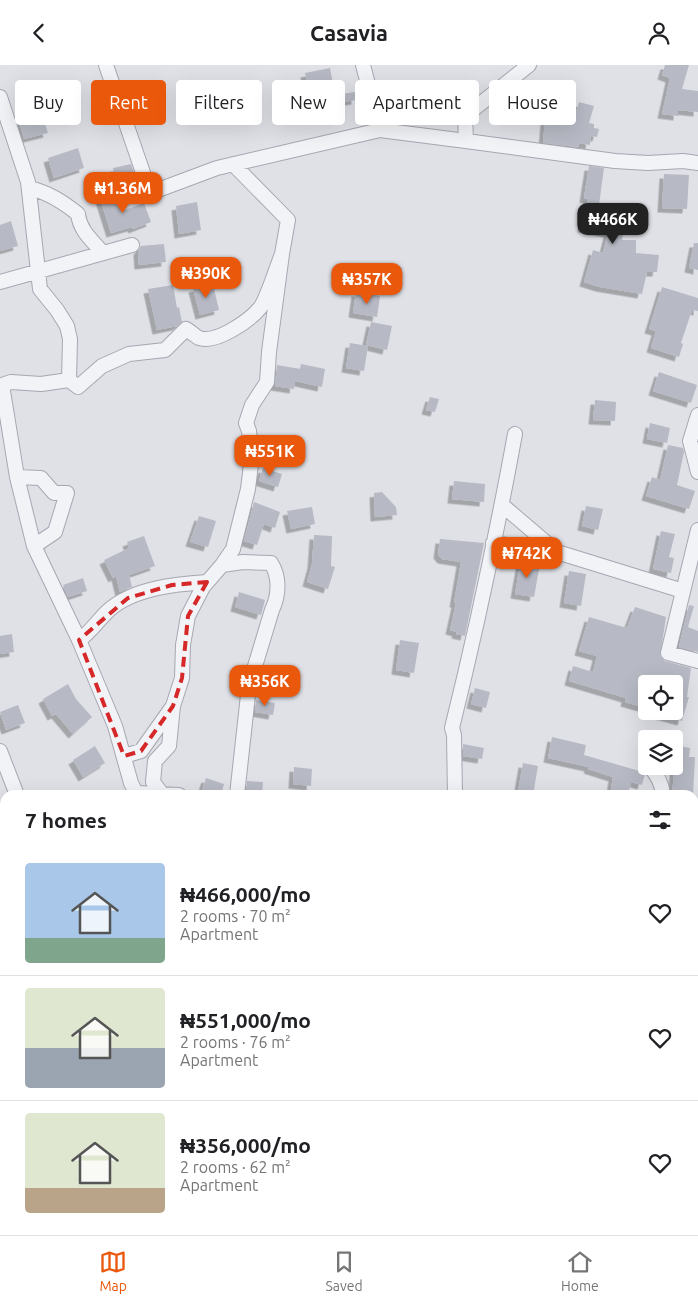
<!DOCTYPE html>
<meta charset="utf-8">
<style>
:root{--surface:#fff;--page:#f2f2f2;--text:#202124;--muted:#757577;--line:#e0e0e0;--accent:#ea580c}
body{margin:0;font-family:Ubuntu,sans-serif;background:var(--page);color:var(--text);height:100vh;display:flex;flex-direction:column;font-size:19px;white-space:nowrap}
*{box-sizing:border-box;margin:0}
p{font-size:16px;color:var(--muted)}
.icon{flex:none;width:28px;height:28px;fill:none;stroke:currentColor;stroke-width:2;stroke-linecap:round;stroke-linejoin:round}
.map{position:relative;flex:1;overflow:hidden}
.sheet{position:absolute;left:0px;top:725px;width:699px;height:445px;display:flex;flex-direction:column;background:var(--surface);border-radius:15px 15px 0 0;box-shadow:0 5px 20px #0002}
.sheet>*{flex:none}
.hud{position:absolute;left:15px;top:15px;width:669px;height:45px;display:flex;gap:10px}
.tools{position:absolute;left:638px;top:610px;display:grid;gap:10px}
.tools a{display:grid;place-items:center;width:45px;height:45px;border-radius:5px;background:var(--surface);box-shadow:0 5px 20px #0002;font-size:25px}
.price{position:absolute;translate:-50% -42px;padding:0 11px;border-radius:10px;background:var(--accent);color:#fff;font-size:16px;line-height:32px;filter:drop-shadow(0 1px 2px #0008)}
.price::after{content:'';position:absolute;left:50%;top:30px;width:15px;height:11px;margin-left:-8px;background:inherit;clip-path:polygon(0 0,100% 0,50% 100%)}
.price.active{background:#222;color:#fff}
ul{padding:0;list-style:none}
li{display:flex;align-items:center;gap:15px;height:125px;padding:0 25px}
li+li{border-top:1px solid var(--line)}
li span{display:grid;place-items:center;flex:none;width:140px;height:100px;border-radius:5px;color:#555}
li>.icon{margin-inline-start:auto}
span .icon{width:60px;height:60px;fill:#fffc;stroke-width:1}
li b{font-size:21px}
h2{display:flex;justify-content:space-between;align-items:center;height:60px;padding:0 25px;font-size:21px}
.pill{padding:0 18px;border-radius:5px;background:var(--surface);box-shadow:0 5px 20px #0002;font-size:18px;line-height:45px}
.pill.active{background:var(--accent);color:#fff}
header{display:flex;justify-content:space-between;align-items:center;height:65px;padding:0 25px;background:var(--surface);font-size:22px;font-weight:600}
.tabs{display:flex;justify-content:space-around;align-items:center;height:70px;border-top:1px solid var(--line);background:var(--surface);font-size:14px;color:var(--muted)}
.tabs a{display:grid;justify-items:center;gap:2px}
.tabs .active{color:var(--accent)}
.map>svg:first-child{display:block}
.building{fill:#b7bac4;filter:url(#shadow)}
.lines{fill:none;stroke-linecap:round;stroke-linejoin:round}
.minor-casing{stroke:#a6a7b1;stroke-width:16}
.minor{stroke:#f2f3f6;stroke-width:14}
.marked{fill:none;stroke:#d62828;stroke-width:4;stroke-dasharray:10 6;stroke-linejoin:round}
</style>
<header><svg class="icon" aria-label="back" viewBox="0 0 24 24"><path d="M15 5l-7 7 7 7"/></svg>Casavia<svg class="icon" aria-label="person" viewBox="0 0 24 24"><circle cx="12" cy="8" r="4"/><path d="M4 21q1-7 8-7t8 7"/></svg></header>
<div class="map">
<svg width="698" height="1170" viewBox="0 0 698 1170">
<defs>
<filter id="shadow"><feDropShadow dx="-4.5" dy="4.5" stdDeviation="0" flood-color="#0004"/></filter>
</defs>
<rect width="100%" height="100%" fill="#e0e1e7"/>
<path class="building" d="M665,0H689L682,24L698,26V47L678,45V51L662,49L670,13L662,10Z
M330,3L334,25L319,28L318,25L309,26L305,8Z
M355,27L356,35L336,38L335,30Z
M579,37L594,41L589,58L594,59V63L599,64L597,72L591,71L590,80L579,78L578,82L543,78L545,55L571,57V54L574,55Z
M543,41L552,42L551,51L542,50Z
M42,49L48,68L24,74L19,56Z
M78,83L84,103L54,113L48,93Z
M131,99L137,116L116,120L113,103Z
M589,101L604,103L599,140L628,146L622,175H636V188L659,190L657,207H647L642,229L600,222L584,217L593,185L603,188L608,168L582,163L588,134L584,133Z
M664,109L689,110L687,144L662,143Z
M115,125L122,146L144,138L151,157L133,164L132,162L111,168L99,130Z
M197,137L201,165L179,169L176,141Z
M11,156L18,181L0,186V160Z
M694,178H698V205L689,203Z
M164,179L166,197L139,200L138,186L141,181Z
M384,199L402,203L399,219L380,214Z
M213,219L219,245L200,250L193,223Z
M173,220L177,243L179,242L182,257L177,261L157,265L148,224Z
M662,222L698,233V246L692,245L681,278L683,279L679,292L651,283L656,266L649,264Z
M356,227L380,231L377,252L353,248Z
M371,257L392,261L387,285L366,280Z
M350,278L368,281L364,306L346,303Z
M301,299L325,304L322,322L295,316L294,324L275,321L277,300L300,304Z
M659,307L697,320L691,338L653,326Z
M430,332L439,334L435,347L426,345Z
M595,335L616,337L615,356L593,355Z
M650,358L670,363L667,378L647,374Z
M668,380L683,383L684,387L677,420L695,426L689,444L646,431L652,412L660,415Z
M263,403L282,409L278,422L259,416Z
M454,416L485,419L484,437L452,434Z
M382,427L396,442L397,450L375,452L374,428Z
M254,437L280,447L275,463L264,459L257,480L244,476Z
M586,441L603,444L598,465L582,461Z
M312,442L315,459L291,464L287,446Z
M199,451L216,456L208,482L190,477Z
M661,466L675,469L669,492L674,493L671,508L653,504Z
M314,470L332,471L331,501L335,502L328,524L307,517L312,499Z
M144,471L155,501L129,510L132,522L120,527L116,511L113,513L104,495L129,483L127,477Z
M440,474L484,478L465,571L456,569L457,567L450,565L456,538H454L461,497L442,494L438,489Z
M521,495L540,499L534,532L515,529Z
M569,506L586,509L581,541L564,538Z
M83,513L87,526L68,532L63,520Z
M239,527L265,535L261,550L235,542Z
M689,540L694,541L688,562L698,566V587L679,582Z
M635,542L666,552L660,591L665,596L691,603L687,632H689L682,656L656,649V646H674V619L646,615V643L625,637L626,633L569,616L573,601L593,607L597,591L579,586L589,552L627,563Z
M12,569L14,587L0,589V571Z
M400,575L419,578L414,608L396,605Z
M68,619L76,634L92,652L73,669L56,649L52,651L43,634Z
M475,623L490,627L486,643L471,639Z
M256,635L275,638L273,650L255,647Z
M18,640L25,658L6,665L0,647Z
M552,672L586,680L584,690L643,707L645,709L642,720L631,717L628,730H610L613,712L588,704L589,702L548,693Z
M463,679L484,683L482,694L463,691Z
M674,680L690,683L689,692H695L693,730H672L674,709Z
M95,681L105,698L83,712L73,695Z
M523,698L538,701L533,730L518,727Z
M294,702L312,704L311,721L293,719Z
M206,713L224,719L221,730L202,725Z
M247,716L263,717L262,730H246Z"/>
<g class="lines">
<defs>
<path id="minor" d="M106,0L150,128L217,103L380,65
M363,0L380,65L466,76
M529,0L465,51L466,76L615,96L648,98L683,96L698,98
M0,32L28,117L40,224L57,245L67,261L70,274L69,315
M233,99L288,155L282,189
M29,123C48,127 63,137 78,149C80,166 92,175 103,188
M0,217L132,180
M2,320L11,317L41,319L69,315L78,322L102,301L129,289L165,285L186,264C190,266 195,271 199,273C216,279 249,256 260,243C267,234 277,201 282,189L269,287L267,317L252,340L246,358L249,366L252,391L248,424L233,484L222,500
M0,321L2,320L17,412L34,481L79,575L115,661L131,718L137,730
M698,350L690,376L698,407
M17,412L41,413L54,428H67L55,467L34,481
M502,440L556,486
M698,465L668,588L698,596
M493,478L557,487L683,526
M79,575C91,567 98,555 109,545C134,523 176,519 207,517
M0,686L17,730
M124,691L141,686L173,641
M649,701C657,709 662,718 663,730
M136,728L179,730
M162,729L153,717L155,696L169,681L173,641L182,613L183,580L188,551L203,522L222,500L243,497L271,498C280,512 279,530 272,545L249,621L237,730
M455,730L454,670L452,663C476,566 497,467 515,369
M694,844L698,845
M0,952L5,946
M694,978L698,980
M0,1095L5,1096
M694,1128H698
M226,1170L227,1165
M397,1170V1165
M652,1170L654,1165"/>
</defs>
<use href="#minor" class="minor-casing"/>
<use href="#minor" class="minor"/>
</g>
<path class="marked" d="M207,517L188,551L182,613L173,641L141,686L124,691L79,575L128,533L172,520Z"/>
</svg>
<div class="tools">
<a><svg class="icon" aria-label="locate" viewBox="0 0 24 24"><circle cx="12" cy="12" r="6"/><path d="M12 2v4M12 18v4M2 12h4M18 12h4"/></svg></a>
<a><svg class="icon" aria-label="layers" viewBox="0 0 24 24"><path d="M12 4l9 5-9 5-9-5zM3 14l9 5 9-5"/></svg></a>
</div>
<b class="price" style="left:123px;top:149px">₦1.36M</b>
<b class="price active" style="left:613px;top:180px">₦466K</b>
<b class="price" style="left:206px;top:234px">₦390K</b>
<b class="price" style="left:367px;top:240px">₦357K</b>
<b class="price" style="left:270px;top:412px">₦551K</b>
<b class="price" style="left:527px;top:514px">₦742K</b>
<b class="price" style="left:265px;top:642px">₦356K</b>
<div class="hud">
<a class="pill">Buy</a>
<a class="pill active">Rent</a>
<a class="pill">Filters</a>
<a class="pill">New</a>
<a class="pill">Apartment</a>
<a class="pill">House</a>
</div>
<section class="sheet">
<h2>7 homes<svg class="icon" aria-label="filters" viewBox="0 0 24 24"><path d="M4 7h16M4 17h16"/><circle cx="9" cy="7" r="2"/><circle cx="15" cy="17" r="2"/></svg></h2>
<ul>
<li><span style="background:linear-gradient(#a9c7e8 75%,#7fa58c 0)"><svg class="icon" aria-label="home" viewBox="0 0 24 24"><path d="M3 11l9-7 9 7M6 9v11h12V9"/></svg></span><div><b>₦466,000/mo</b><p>2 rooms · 70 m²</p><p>Apartment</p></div><svg class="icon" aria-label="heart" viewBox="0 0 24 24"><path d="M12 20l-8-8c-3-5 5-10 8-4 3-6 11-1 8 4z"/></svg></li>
<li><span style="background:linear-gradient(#dfe7d0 60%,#9aa5b1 0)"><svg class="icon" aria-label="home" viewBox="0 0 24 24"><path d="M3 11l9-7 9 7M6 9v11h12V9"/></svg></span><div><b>₦551,000/mo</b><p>2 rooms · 76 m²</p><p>Apartment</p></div><svg class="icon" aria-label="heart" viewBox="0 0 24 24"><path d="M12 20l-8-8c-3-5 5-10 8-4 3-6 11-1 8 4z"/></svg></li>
<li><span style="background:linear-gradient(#dfe7d0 75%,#b9a48a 0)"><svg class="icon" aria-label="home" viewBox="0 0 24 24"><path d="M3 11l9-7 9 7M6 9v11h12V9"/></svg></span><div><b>₦356,000/mo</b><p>2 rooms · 62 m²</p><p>Apartment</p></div><svg class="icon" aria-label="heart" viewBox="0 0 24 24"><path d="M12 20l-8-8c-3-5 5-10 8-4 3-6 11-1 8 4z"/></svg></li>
</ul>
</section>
</div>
<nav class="tabs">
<a class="active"><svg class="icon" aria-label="map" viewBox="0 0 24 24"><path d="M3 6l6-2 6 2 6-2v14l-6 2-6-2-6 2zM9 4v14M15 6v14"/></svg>Map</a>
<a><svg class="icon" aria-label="saved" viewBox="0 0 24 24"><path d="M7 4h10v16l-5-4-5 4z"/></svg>Saved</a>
<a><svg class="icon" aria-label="home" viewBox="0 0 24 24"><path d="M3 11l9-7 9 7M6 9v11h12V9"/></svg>Home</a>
</nav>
